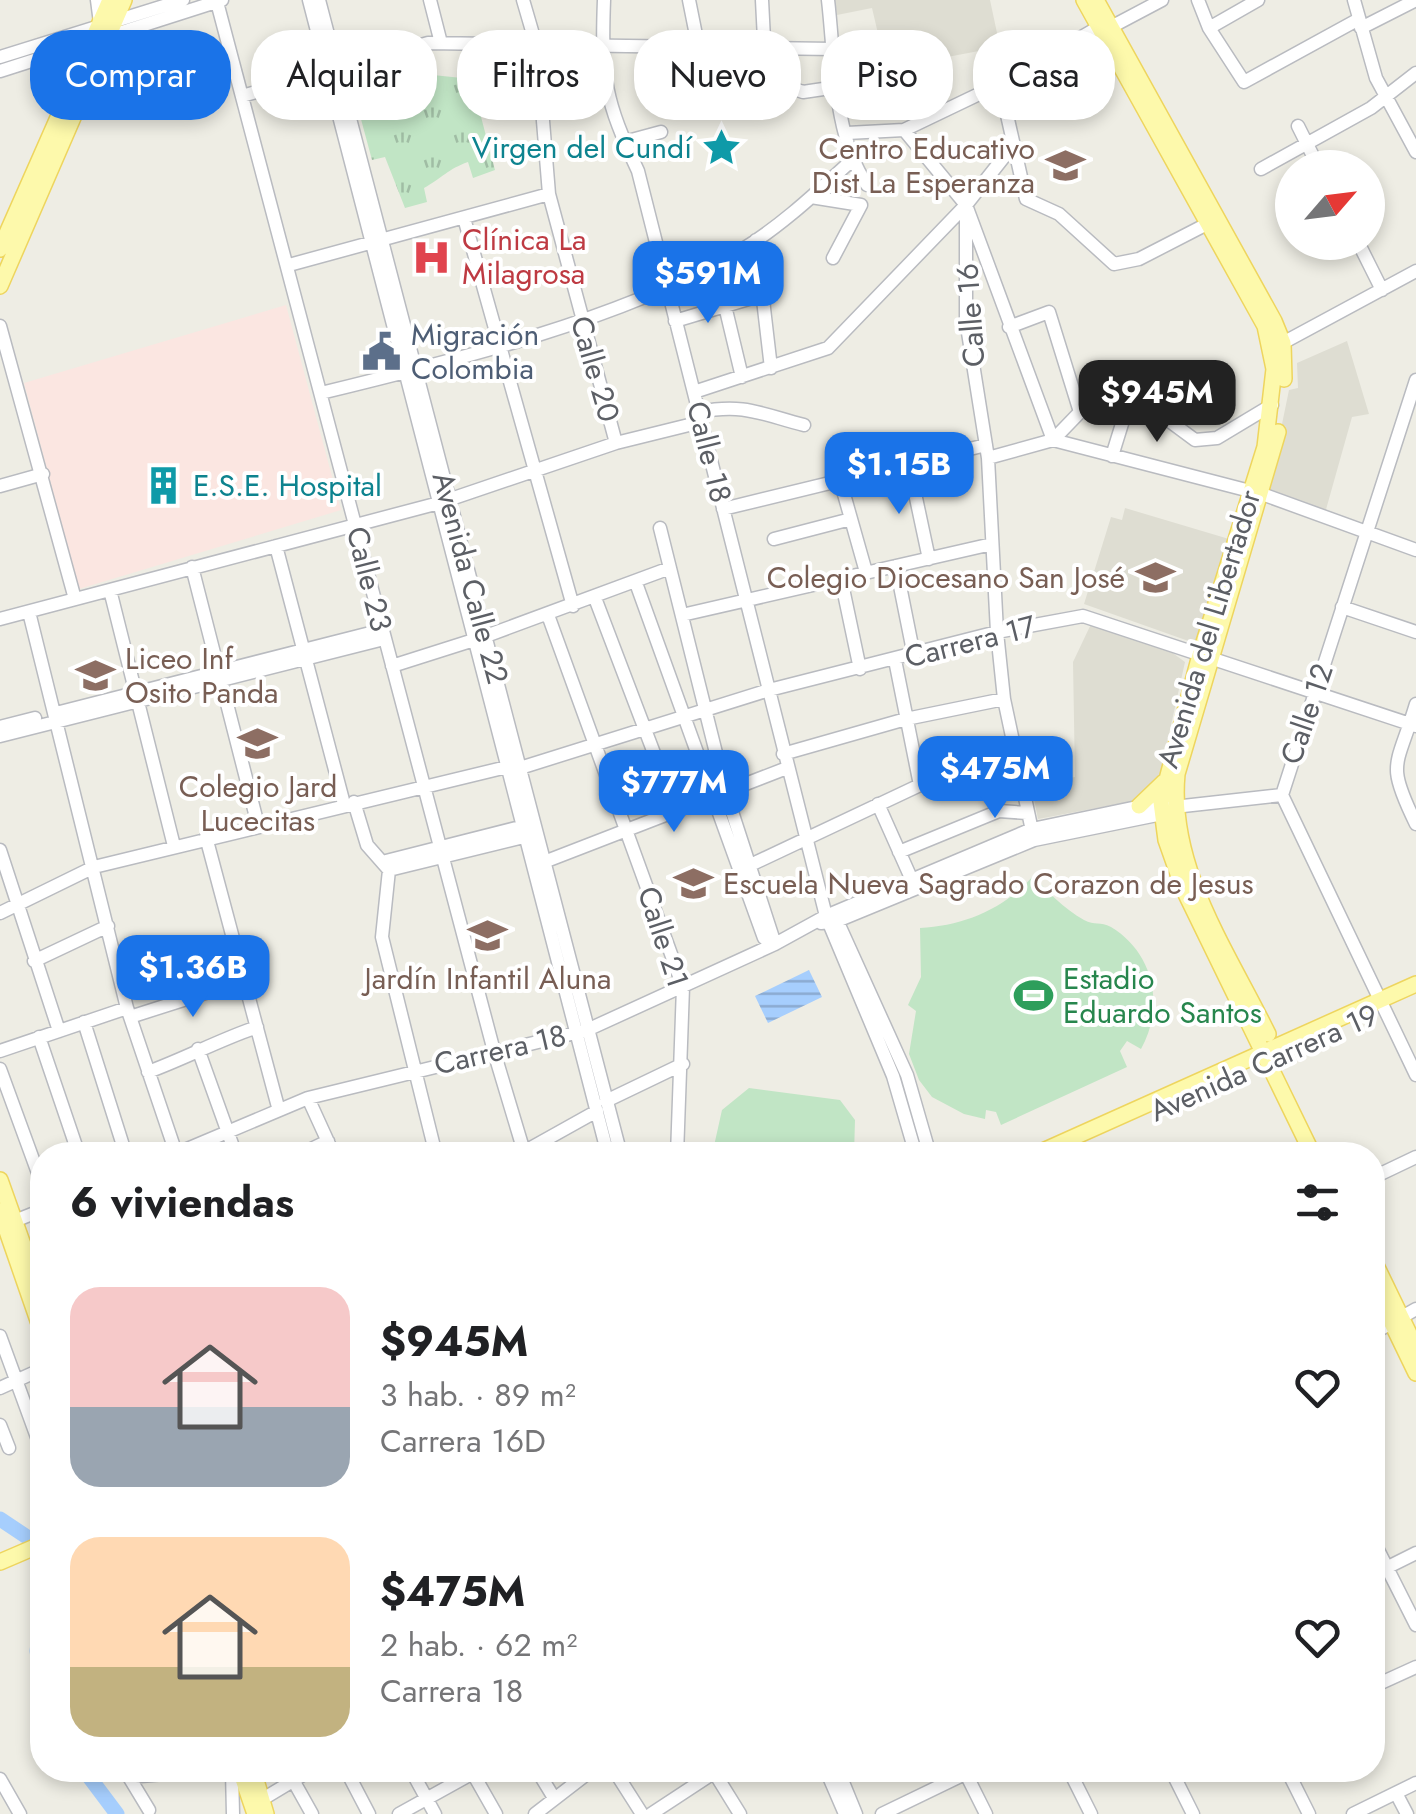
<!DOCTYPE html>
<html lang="es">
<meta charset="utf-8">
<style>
:root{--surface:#fff;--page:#f6f6f6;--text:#202124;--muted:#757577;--accent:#1a73e8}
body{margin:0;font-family:Jost,sans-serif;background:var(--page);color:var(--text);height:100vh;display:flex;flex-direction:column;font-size:38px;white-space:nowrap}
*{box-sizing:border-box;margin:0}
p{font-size:32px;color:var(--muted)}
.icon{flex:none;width:55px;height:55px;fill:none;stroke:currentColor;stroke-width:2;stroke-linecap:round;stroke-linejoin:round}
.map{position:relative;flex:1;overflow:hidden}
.details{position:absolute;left:30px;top:1142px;width:1355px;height:640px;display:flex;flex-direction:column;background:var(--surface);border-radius:40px;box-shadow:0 5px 15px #0003}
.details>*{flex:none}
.guide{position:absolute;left:30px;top:30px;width:1358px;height:90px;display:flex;gap:20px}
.needle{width:65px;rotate:62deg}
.buttons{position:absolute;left:1275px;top:150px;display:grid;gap:20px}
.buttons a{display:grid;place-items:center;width:110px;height:110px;border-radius:50%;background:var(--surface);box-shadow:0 5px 15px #0003;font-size:50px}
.price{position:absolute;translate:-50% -85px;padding:0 22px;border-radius:20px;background:var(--accent);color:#fff;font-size:32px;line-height:65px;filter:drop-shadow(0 2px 5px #0008)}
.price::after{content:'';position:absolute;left:50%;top:60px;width:30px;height:22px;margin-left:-15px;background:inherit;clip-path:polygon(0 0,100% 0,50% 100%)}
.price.selected{background:#222;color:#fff}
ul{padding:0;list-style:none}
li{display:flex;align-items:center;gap:30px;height:250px;padding:0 40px}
li span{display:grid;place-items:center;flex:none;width:280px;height:200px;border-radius:30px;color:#555}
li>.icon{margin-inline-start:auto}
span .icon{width:120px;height:120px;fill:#fffc;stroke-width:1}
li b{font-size:42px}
h2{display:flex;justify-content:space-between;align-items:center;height:120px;padding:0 40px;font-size:42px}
.pill{padding:0 35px;border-radius:40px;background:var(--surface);box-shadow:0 5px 15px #0003;font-size:35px;line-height:90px}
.pill.selected{background:var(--accent);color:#fff}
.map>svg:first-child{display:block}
.education{fill:#deddd2}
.medical{fill:#fbe6e1}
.grass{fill:url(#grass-tufts)}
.garden{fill:#c1e5c5}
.water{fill:url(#water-rules)}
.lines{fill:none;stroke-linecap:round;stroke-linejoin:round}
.river{stroke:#a6cefd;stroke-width:15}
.minor-casing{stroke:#b9bbc0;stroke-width:15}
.major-casing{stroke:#eed55e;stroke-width:18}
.minor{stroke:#fff;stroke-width:12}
.major{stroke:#fdf9ab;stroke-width:15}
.labels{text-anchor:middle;stroke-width:8;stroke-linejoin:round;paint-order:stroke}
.culture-label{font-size:30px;fill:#0d838f;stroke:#fff;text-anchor:end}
.education-label{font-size:30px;fill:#785e54;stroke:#fff;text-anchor:end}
.health-label{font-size:30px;fill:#be3a42;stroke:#fff;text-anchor:start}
.street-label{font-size:30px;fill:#5c5f65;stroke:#fff}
.service-label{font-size:30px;fill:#4e5e75;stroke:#fff;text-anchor:start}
.leisure-label{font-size:30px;fill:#27864d;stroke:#fff;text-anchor:start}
</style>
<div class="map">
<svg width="1416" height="1814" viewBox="0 0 1416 1814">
<defs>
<pattern id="grass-tufts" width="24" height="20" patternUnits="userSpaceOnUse" patternTransform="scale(2.5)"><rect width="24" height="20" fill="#c1e5c5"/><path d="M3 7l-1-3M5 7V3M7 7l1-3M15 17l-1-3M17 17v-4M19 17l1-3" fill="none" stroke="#a0bda4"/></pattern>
<pattern id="water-rules" width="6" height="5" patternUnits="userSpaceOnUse" patternTransform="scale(2.5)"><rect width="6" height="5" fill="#a6cefd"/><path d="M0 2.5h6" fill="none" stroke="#8aaad0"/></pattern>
</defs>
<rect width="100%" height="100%" fill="#eeede4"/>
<path class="education" d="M835,0H990L1000,47L942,58L898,77L880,42L872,8L837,15Z
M1347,341L1369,414L1352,417L1325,513L1268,492L1289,390L1298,388L1297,363Z
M1125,508L1229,539L1197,644L1084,604L1111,517L1122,520Z
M1092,622L1159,643L1185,662L1155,797L1038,819L1031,784L1075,777L1073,662Z"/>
<path class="medical" d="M286,305L341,510L79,589L24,383Z"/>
<path class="grass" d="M433,75L500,82L494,106L480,113L495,170L473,178L468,162C448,169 442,178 424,188L427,202L405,208L385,157L372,160L355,97Z"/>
<path class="garden" d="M1033,876C1045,889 1064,909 1084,920C1095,926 1100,921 1111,927C1154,953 1165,1006 1141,1049L1127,1041L1120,1051L1127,1067L1001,1125L996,1112L986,1110L985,1119L964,1114L932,1097L919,1080L909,1054L916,1011L908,1005L921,977L920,928C964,926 1004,909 1033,876Z
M749,1088L840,1100L855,1120L854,1155H712L722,1110Z"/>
<path class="water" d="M809,970L822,997L768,1023L755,996Z"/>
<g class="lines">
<path class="river" d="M0,1519L42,1547
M42,1615L37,1651L42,1684
M84,1770L117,1814"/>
<defs>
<path id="minor" d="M97,0L100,23
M309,0L608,1155
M319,0L621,1155
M430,0L441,43
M523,0L537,48L549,194L616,443
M604,0C601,78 605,101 638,171L826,916L893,1076L916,1155
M689,0L698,45
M762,0L766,79L803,92L837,87
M828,0C835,59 833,135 867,185
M1198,0L1209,28L1244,82L1359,19
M1354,0L1376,78L1416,152
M217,2L495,1055L525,1155
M1111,27L1162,0
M1209,28L1258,0
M1361,28L1416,0
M0,57L183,0
M0,71L222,0
M1000,84L1026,199L1059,214L1114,264L1139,259L1207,224
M242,96L428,43L834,49
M1298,126L1319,168
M904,130L966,205L1053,440L1250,491
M847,133L904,130L1000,84L1099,27
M624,142L661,132
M1261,169L1371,108L1416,73
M811,197L861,205L833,258
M966,205V320L988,458L997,632L1004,699L1034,840
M464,218L573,606
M756,240L771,368
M1358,242L1382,290
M715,264L742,377
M289,265L549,194
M675,321L762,295
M0,326L75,599
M1009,327L1049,312L1080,412
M1277,346L1416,271
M1416,380L1282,795L1416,1075
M694,392L828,348L966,205L1011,148
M321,393C453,361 620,320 738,252C779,228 816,193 851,161
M699,412C744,403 761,414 804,425
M1112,456L1130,398
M988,458L1053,440L1080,412L1119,397L1145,403L1195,440L1217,438L1272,405
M909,465L929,559
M840,480L866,572
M0,486L43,474
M1262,494L1416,550
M723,509L986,445
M660,528L726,793L775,944
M774,539L851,519
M276,546L344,804
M896,566L914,656
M192,567L258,825
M841,579L860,669
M636,583L764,938
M110,590L174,846
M595,598L676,811
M1342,607L1416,632
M29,612L127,1008L176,1153
M548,615L683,987L677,1155
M682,615L992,544
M0,619L439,503L616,443L701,422
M486,636L670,568
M895,660L920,785
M392,666L477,639
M1416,704C1397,768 1385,761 1416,824
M60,712L382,630
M0,727L35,718
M0,736L384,639
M783,754L906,719L1004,699
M354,802L367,845L389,870L382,937L436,1155
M878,804L911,878
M206,837L278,1107
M0,850L59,1031
M899,852L999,811L1027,813
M386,861L532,824
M544,862L787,768
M744,868L920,785L950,778L1021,790
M389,870L532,835
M0,913L94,867L507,767L520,768L769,690L997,632L1083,616L1416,726
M835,916L907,1075L930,1155
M821,923L837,921L1034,840L1162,814L1174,807L1282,795
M34,961L108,926
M130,1017L243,981
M84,1022L126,1155
M39,1037L79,1155
M198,1049L236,1155
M0,1051L127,1008
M0,1069L42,1184
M148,1072C186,1058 219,1040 257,1027
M308,1098L334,1155
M606,1101L683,1064
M520,1154L597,1111
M173,1155L308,1098L587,1030L775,944L826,916L1032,829L1161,802L1174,807
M299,1155L328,1141
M1372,1178L1416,1157
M7,1224L42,1210
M1372,1334L1416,1309
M0,1336L38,1440
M0,1388L42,1369
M0,1425L9,1448
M1372,1538L1416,1625
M1372,1575L1416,1553
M1372,1687L1416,1667
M346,1770L369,1814
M411,1770L435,1814
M471,1770L496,1814
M537,1770L554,1798
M614,1770L642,1814
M826,1770L845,1814
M838,1770L856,1814
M964,1770L986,1814
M1069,1770L1091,1814
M1171,1770L1193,1814
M1287,1770L1309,1814
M232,1771L233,1814
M126,1772L149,1810
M714,1772L740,1814
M129,1777L212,1770
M0,1779L20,1814
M293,1780L312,1814
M1396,1793L1407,1814
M256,1803L311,1770
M399,1814L473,1773
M535,1814L592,1770
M651,1814L718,1770
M882,1814L973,1770
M1353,1814L1416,1783"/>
<path id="major" d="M1084,0L1265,326L1274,369L1265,447L1200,655L1161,802L1166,840L1183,888L1313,1155
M1096,0L1274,321L1283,343L1284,379
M0,249L110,0
M0,286L124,0
M1139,806L1164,782
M1268,1034C1228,952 1168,868 1177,774L1278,432
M1034,1155L1416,984
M0,1180L42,1298
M0,1211L42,1332
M1372,1257L1416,1348
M1372,1282L1416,1373
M0,1562L42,1544
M240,1770L255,1814
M253,1770L266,1814"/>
</defs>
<use href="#minor" class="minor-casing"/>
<use href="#major" class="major-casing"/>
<use href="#minor" class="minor"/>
<use href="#major" class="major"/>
</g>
<defs>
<symbol id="sight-bare" viewBox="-9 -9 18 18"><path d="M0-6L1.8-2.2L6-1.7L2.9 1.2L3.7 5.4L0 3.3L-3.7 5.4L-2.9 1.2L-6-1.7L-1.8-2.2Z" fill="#0f9aa8" stroke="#fff" stroke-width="2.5" paint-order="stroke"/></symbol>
<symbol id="school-bare" viewBox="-9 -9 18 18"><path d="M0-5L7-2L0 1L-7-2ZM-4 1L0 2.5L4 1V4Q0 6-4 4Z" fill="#8d6e63" stroke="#fff" stroke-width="2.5" paint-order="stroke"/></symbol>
<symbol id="hospital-bare" viewBox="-9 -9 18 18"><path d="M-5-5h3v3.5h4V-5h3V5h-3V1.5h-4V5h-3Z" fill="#e0444e" stroke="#fff" stroke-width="2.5" paint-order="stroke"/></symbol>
<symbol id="civic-bare" viewBox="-9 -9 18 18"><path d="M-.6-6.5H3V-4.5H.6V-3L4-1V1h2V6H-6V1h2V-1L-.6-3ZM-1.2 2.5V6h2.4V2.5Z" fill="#5c6f8a" stroke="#fff" stroke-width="2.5" paint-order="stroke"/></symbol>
<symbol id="building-bare" viewBox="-9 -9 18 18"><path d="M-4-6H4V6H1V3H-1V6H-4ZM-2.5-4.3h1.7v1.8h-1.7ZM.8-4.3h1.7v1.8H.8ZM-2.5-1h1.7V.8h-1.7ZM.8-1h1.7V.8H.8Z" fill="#0f9aa8" stroke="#fff" stroke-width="2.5" paint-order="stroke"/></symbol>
<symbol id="stadium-bare" viewBox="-9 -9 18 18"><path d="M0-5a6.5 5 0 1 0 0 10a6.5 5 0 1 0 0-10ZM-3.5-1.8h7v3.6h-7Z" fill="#2e9e5b" stroke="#fff" stroke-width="2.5" paint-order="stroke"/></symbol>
</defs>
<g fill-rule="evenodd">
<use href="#sight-bare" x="694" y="120" width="55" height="55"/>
<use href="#school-bare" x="1038" y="138" width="55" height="55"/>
<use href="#hospital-bare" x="404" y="230" width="55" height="55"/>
<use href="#civic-bare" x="354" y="324" width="55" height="55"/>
<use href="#building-bare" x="136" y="458" width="55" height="55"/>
<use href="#school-bare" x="1128" y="550" width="55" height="55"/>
<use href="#school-bare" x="68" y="648" width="55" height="55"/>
<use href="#school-bare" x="230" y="716" width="55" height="55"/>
<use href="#school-bare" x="666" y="856" width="55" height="55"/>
<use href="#school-bare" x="460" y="908" width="55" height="55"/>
<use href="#stadium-bare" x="1006" y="968" width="55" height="55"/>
</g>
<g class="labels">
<g class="culture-label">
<text x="692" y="158">Virgen del Cundí</text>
<text x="193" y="496" text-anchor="start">E.S.E. Hospital</text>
</g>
<g class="education-label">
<text x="1035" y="159">Centro Educativo<tspan x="1035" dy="34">Dist La Esperanza</tspan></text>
<text x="1125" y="588">Colegio Diocesano San José</text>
<text x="125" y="669" text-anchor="start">Liceo Inf<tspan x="125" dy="34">Osito Panda</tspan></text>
<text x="258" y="797" text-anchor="middle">Colegio Jard<tspan x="258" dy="34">Lucecitas</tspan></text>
<text x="723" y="894" text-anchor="start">Escuela Nueva Sagrado Corazon de Jesus</text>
<text x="488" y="989" text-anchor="middle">Jardín Infantil Aluna</text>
</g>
<g class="health-label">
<text x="462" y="250">Clínica La<tspan x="462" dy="34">Milagrosa</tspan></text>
</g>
<g class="street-label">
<text transform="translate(971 315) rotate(-94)" y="10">Calle 16</text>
<text transform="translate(595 369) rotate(74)" y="10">Calle 20</text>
<text transform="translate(709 452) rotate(76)" y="10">Calle 18</text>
<text transform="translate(470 578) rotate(75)" y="10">Avenida Calle 22</text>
<text transform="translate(369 579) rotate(76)" y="10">Calle 23</text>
<text transform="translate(1209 629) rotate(-73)" y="10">Avenida del Libertador</text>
<text transform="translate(970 642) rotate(-14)" y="10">Carrera 17</text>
<text transform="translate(1307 714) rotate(-71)" y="10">Calle 12</text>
<text transform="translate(663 937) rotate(72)" y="10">Calle 21</text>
<text transform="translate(500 1050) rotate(-13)" y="10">Carrera 18</text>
<text transform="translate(1264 1063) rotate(-24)" y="10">Avenida Carrera 19</text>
</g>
<g class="service-label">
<text x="411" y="345">Migración<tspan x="411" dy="34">Colombia</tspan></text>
</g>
<g class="leisure-label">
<text x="1063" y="989">Estadio<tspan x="1063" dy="34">Eduardo Santos</tspan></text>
</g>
</g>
</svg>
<div class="buttons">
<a><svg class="needle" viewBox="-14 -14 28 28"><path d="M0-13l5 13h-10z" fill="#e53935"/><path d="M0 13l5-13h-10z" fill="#757577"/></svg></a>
</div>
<b class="price" style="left:708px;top:326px">$591M</b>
<b class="price selected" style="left:1157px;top:445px">$945M</b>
<b class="price" style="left:899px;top:517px">$1.15B</b>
<b class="price" style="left:995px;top:821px">$475M</b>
<b class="price" style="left:674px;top:835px">$777M</b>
<b class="price" style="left:193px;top:1020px">$1.36B</b>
<div class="guide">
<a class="pill selected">Comprar</a>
<a class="pill">Alquilar</a>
<a class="pill">Filtros</a>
<a class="pill">Nuevo</a>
<a class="pill">Piso</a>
<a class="pill">Casa</a>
</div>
<section class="details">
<h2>6 viviendas<svg class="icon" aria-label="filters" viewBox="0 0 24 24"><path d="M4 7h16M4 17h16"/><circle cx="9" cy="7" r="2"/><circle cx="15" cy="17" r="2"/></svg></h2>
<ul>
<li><span style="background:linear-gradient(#f6c9c9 60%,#9aa5b1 0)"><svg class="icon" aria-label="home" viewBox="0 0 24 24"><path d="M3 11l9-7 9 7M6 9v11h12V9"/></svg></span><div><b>$945M</b><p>3 hab. · 89 m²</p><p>Carrera 16D</p></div><svg class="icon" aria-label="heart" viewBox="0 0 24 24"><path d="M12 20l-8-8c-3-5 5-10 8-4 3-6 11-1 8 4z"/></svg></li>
<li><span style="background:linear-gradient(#ffd9b3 65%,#c2b280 0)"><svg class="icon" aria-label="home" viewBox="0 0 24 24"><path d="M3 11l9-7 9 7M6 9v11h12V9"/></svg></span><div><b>$475M</b><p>2 hab. · 62 m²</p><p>Carrera 18</p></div><svg class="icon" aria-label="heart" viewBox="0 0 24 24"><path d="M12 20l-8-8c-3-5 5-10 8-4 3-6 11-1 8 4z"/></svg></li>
</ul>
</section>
</div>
